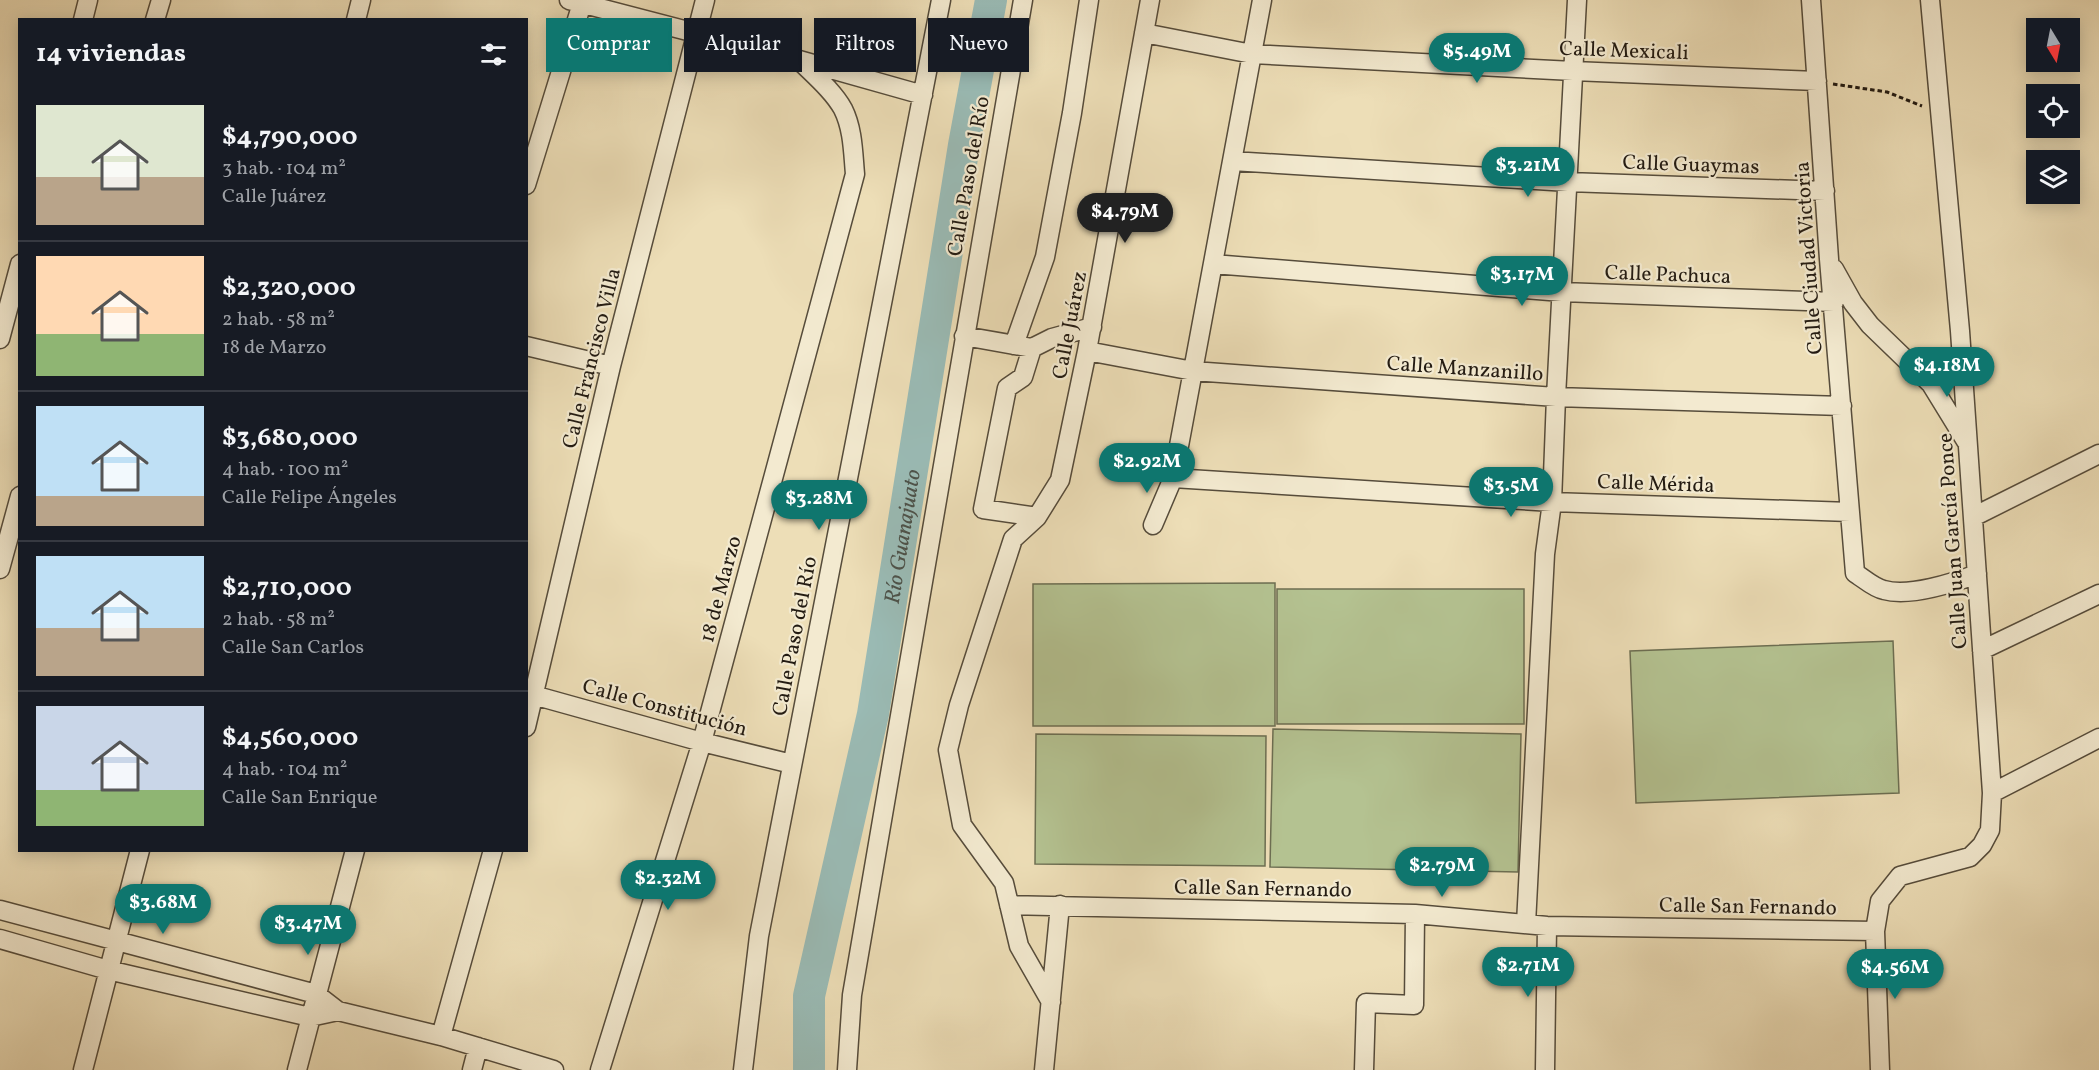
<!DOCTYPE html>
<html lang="es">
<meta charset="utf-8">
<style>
:root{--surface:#171b24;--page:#242831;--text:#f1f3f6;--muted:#9ea1a6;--line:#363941;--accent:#0f766e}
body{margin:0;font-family:Vollkorn,serif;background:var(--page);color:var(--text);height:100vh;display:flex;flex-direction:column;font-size:22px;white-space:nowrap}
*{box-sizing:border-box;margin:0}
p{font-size:20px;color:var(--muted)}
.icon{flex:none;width:33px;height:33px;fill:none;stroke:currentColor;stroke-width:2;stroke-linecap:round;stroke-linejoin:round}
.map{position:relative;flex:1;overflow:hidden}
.details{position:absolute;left:18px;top:18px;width:510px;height:834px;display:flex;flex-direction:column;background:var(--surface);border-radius:0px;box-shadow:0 3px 15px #0003}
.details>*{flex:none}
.top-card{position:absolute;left:546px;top:18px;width:570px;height:54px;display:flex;gap:12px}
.needle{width:39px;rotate:170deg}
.buttons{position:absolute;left:2026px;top:18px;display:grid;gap:12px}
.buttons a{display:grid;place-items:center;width:54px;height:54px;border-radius:0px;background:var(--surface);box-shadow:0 3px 15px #0003;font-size:30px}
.price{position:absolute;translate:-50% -51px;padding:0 14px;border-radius:21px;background:var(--accent);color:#fff;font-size:20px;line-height:39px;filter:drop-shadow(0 2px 3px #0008)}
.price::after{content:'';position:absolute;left:50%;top:36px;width:18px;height:14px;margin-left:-9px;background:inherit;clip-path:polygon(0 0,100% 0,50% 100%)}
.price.on{background:#222;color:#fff}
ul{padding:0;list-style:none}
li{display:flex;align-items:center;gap:18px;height:150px;padding:0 18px}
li+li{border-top:2px solid var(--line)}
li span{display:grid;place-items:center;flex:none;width:168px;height:120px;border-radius:0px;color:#555}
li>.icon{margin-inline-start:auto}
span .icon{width:72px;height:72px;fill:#fffc;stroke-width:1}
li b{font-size:26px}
h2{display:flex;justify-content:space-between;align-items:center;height:72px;padding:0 18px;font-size:26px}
.tag{padding:0 21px;border-radius:0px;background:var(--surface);box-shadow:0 3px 15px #0003;font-size:21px;line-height:54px}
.tag.on{background:var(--accent);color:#fff}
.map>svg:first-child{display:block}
.green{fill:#b4c291;stroke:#6c6e52;stroke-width:1.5}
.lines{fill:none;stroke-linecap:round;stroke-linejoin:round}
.river{stroke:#9abbb5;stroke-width:32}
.minor-casing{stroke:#564c3b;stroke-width:21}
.path{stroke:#231b12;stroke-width:3;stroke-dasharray:4.5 3;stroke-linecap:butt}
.minor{stroke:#f3ead0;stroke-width:18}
.labels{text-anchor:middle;stroke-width:4.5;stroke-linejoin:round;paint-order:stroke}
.street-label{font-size:21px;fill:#231b12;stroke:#f3ead0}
.water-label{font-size:22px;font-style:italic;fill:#4d534b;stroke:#f3ead0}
</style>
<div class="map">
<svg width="2099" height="1070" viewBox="0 0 2099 1070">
<rect width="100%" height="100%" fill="#eddeb7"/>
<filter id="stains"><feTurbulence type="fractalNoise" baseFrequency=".00333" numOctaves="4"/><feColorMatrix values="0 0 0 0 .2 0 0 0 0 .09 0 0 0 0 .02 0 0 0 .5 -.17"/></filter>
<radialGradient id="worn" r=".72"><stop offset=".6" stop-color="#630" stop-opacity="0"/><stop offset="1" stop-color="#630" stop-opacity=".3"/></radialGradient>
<path class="green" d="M1275,583V726H1033V584Z
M1277,589H1524V724H1277Z
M1893,641L1899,793L1636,803L1630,651Z
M1273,729L1521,734L1518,872L1270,867Z
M1036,734L1266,736L1265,866L1035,864Z"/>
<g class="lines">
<path class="river" id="s1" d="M809,1070V996L873,714L964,145L991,0"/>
<defs>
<path id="minor" d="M569,0L799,60L923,95
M1811,0L1829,259L1855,573C1863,578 1874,588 1884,590C1909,597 1953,583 1977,574
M83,20L88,0
M155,20L161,0
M356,20L361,0
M1144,33L1252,54L1573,71L1817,81
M1232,161L1568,182L1825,191
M526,185L583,0
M1213,264L1562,292L1834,302
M1834,269L1853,303L1870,325L1931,384L1966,441
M964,336L1032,348L1052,338L1092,327
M0,339L20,264
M1014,345L1045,257L1072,113L1089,0
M526,346L611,366
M1032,348L1023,377L1007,388L983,509L1037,517
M1087,351L1193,371L1556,397L1842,406
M1173,478L1552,502L1850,512
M1973,517L2099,454
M1153,525L1173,478L1262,0
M0,569L20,496
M1982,650L2099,594
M526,693L702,742L792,764
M526,727L611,366L705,0
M1992,793L2099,738
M1009,905L1415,914L1547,926L1875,931
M0,910L316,994L338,1011L441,1036L554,1070
M1526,924L1545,554L1552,502L1556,397L1577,0
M0,939L108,970L310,1017L338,1011
M1051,1002L1019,946L1004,883L962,825L948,750L959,705L1013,539L1037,517L1060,480L1087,351L1150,0
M441,1036L493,850
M83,1070L140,850
M297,1070L355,850
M472,1070L478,1047
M600,1070L702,742L855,174C853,152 853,129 843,109C833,91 814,75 799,60
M743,1070L759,936L941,0
M847,1070L852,995L1023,0
M1044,1070L1060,905
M1364,1070L1366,1003L1414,1005L1415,914
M1545,1070L1547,926
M1880,1070L1875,931L1880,901L1900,876L1970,857L1982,845L1990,830L1992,793L1960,331L1930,0"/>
</defs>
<use href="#minor" class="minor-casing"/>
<path class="path" d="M1833,84L1887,92L1922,106"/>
<use href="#minor" class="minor"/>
</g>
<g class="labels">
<g class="street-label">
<text transform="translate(1624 50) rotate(2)" y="7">Calle Mexicali</text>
<text transform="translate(1691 164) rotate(2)" y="7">Calle Guaymas</text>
<text transform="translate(968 176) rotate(-80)" y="7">Calle Paso del Río</text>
<text transform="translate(1808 258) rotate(-94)" y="7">Calle Ciudad Victoria</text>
<text transform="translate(1668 274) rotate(2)" y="7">Calle Pachuca</text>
<text transform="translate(1069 325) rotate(-79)" y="7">Calle Juárez</text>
<text transform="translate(591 358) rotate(-76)" y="7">Calle Francisco Villa</text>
<text transform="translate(1465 368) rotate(4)" y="7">Calle Manzanillo</text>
<text transform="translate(1656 483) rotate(2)" y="7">Calle Mérida</text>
<text transform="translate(1952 541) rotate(-94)" y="7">Calle Juan García Ponce</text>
<text transform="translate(720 589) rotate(-75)" y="7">18 de Marzo</text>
<text transform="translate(794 636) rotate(-79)" y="7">Calle Paso del Río</text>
<text transform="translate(665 707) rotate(15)" y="7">Calle Constitución</text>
<text transform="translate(1263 888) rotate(1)" y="7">Calle San Fernando</text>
<text transform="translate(1748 906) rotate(1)" y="7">Calle San Fernando</text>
</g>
<g class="water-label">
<text dy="8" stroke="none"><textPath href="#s1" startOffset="543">Río Guanajuato</textPath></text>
</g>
</g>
<rect width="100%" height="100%" filter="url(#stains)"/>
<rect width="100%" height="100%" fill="url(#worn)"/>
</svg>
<div class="buttons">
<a><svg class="needle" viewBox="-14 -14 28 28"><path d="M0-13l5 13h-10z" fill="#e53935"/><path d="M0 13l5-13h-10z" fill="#9ea1a6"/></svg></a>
<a><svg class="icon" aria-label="locate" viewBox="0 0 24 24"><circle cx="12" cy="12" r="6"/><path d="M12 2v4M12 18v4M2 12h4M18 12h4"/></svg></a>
<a><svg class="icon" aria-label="layers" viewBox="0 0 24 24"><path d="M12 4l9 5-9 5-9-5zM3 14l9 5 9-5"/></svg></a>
</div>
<b class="price" style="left:1477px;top:84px">$5.49M</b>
<b class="price" style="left:1528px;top:198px">$3.21M</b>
<b class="price on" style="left:1125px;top:244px">$4.79M</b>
<b class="price" style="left:1522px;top:307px">$3.17M</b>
<b class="price" style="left:1947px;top:398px">$4.18M</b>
<b class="price" style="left:1147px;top:494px">$2.92M</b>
<b class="price" style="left:1511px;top:518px">$3.5M</b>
<b class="price" style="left:819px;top:531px">$3.28M</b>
<b class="price" style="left:1442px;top:898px">$2.79M</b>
<b class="price" style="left:668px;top:911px">$2.32M</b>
<b class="price" style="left:163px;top:935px">$3.68M</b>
<b class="price" style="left:308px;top:956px">$3.47M</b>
<b class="price" style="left:1528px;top:998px">$2.71M</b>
<b class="price" style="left:1895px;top:1000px">$4.56M</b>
<div class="top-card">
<a class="tag on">Comprar</a>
<a class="tag">Alquilar</a>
<a class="tag">Filtros</a>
<a class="tag">Nuevo</a>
</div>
<section class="details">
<h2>14 viviendas<svg class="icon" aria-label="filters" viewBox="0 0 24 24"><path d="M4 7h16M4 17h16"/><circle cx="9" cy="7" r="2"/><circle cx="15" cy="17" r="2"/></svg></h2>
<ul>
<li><span style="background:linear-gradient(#dfe7d0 60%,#b9a48a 0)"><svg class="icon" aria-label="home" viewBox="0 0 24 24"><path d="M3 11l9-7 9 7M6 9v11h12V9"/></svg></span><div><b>$4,790,000</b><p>3 hab. · 104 m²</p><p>Calle Juárez</p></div></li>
<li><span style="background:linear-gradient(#ffd9b3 65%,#8fb573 0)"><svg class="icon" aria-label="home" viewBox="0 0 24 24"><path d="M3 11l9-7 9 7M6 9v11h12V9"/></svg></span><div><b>$2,320,000</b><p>2 hab. · 58 m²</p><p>18 de Marzo</p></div></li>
<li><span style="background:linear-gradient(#bfe0f5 75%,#b9a48a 0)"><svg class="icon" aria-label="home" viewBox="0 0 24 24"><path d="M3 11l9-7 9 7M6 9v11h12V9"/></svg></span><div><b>$3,680,000</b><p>4 hab. · 100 m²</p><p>Calle Felipe Ángeles</p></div></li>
<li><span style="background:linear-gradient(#bfe0f5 60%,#b9a48a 0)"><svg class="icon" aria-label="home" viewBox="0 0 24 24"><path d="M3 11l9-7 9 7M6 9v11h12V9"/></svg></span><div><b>$2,710,000</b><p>2 hab. · 58 m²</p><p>Calle San Carlos</p></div></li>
<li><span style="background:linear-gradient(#c9d6e8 70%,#8fb573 0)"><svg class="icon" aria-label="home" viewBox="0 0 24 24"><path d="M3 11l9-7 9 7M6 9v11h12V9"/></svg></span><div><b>$4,560,000</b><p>4 hab. · 104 m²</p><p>Calle San Enrique</p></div></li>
</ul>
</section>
</div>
